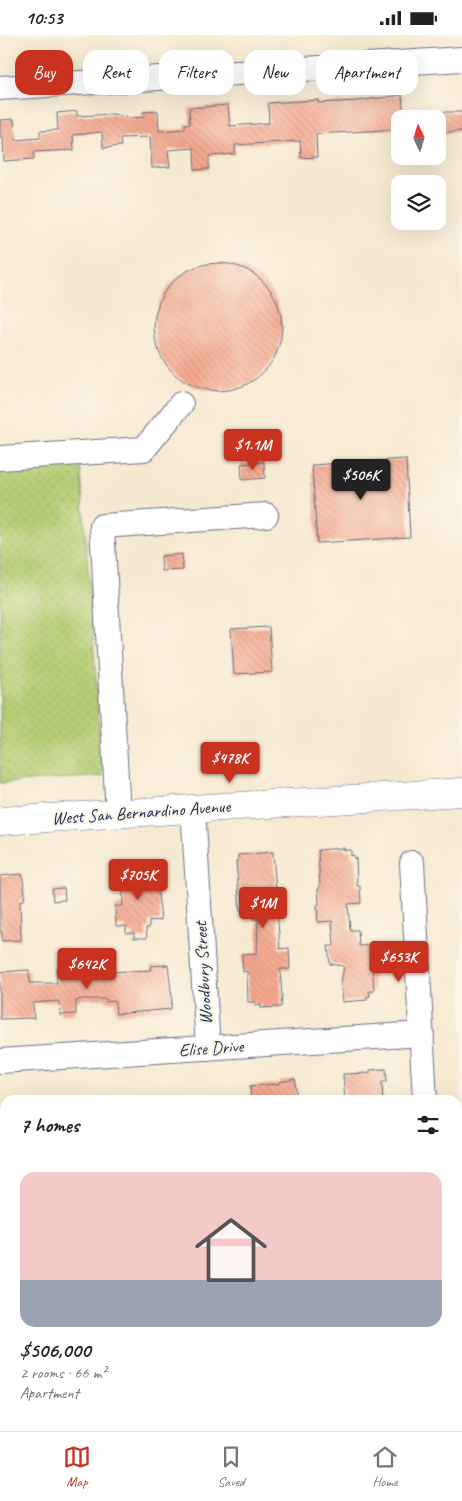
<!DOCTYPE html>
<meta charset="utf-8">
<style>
:root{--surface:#fff;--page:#f6f6f6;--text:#222;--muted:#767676;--line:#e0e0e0;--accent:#c8321e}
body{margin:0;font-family:Caveat,sans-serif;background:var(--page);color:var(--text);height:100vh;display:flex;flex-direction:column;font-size:19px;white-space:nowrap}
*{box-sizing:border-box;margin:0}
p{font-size:16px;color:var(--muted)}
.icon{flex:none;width:28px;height:28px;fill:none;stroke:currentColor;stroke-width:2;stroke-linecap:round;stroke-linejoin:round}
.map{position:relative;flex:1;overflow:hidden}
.side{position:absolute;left:0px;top:1060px;width:462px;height:336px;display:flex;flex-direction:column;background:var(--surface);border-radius:15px 15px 0 0;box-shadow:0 5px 20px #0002}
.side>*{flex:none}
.top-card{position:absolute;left:15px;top:15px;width:432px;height:45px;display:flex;gap:10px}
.needle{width:32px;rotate:356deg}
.controls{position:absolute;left:391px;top:75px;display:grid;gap:10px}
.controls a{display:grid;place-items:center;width:55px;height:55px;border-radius:10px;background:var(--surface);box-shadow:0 5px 20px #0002;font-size:25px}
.price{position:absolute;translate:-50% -42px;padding:0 11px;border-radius:5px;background:var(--accent);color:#fff;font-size:16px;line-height:32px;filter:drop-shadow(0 1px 2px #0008)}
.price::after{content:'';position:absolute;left:50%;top:30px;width:15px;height:11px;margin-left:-8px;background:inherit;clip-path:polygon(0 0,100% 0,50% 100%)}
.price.on{background:#222;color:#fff}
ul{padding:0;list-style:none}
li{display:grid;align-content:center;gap:10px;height:265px;padding:0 20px}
li span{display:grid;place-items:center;height:155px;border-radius:15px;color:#555}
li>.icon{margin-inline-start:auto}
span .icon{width:90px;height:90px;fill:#fffc;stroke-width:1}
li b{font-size:21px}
h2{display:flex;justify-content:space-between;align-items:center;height:60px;padding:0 20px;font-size:21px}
.chip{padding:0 18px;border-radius:15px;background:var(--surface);box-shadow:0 5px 20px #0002;font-size:18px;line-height:45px}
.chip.on{background:var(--accent);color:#fff}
.status{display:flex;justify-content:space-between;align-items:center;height:35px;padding:0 25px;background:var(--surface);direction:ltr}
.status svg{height:14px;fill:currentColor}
.dock{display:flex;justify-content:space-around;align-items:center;height:70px;border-top:1px solid var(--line);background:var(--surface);font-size:14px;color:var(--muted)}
.dock a{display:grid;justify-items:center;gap:2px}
.dock .on{color:var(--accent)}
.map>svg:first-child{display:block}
.grass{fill:url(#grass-dots);stroke:#687e69}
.building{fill:url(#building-back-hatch)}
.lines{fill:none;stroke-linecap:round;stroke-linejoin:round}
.minor-casing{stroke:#687086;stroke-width:26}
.major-casing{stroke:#687086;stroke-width:29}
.minor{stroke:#fff;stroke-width:24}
.major{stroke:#fff;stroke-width:28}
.labels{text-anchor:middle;stroke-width:4;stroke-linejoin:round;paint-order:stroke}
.street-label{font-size:18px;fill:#1b2f5e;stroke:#fcf5e5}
</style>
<div class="status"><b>10:53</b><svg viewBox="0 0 49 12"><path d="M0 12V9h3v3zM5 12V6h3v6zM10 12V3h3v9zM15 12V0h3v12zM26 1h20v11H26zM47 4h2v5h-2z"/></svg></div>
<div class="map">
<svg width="462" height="1396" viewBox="0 0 462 1396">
<defs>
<pattern id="grass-dots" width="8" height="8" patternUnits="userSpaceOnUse" patternTransform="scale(1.25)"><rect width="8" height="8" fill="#b5ce74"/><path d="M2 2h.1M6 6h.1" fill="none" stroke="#9bb167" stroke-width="1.8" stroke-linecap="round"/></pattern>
<pattern id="building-back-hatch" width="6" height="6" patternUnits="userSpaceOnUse" patternTransform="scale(1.25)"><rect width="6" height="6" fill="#f5a78e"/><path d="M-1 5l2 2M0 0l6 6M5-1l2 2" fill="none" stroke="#d1907d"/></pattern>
</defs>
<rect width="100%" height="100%" fill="#fcf5e5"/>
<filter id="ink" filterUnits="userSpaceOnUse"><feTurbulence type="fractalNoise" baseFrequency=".02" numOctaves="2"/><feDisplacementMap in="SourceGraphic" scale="10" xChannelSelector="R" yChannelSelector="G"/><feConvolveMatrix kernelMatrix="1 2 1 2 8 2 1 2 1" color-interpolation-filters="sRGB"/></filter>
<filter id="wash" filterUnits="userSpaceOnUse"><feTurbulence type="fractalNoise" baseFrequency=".0096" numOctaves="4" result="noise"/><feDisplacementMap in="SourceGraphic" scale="20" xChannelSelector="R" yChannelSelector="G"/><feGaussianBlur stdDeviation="1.12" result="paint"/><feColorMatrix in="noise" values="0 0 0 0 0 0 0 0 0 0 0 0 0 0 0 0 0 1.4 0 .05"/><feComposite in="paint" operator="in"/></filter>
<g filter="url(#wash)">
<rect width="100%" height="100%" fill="#f6e9d1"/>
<path class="grass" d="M80,425L103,741L0,748V430Z"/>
<g id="blocks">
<path class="building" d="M402,60L404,84H400V94L316,99L317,122L301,123L300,106L235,110V119L209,121V134L195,135L194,113L168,115L170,132L152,133L150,102L120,103L121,111L103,113L102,97L73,100L74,115L34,117V124L4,126L3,102H0V85L14,84L15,105L40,103V96L58,95L57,78L77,76V81L113,79L128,83L144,82L143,77L158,76L159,96L185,94V89H190L189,73L228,70L230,91L269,88L268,68L318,65V68L357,66Z
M438,77H462V96L438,98Z
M154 292a64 64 0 1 1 128 0a64 64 0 1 1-128 0Z
M406,424L410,502L317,508L312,430Z
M264,427L265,443L242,445L241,429Z
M182,519L183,535L162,536L161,521Z
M269,592L272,637L234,639L231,594Z
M344,813V815H351V821L354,820V824L356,823L357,851H360L361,868L348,869L350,895H358L359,911L375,910L376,927L372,928L374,956H369L370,961L366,962L367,965L343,967L341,949L344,931L330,929L328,911H334L332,886L318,887L317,870L319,869L318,854L320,853L318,815Z
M273,817L276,856H281L282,873H277L280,914L289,913L290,934H280L282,962L281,972L261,973L260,969L255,970V967H248L247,936L243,937L242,919L257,918L258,884H253V875L240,876L236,826H238V820Z
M147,831V835H150V840H156L161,885L149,886V893H146L147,903H134V898H126V891H116L115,871H123L122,833Z
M22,839L25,858L24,865L20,866L21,905L2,906V897H0V841Z
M64,853L65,865L53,866L52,854Z
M168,930L172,963L171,974L116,979L115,966L106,967V964H82L76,966V979L60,980L59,966L33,968L34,983L0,984V937L29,935L30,948H57L56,933L107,931L108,937L151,935L150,931Z
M386,1034L387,1047H382L383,1065H345L343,1039L370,1038V1035Z
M295,1044L297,1065H251L250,1051L279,1049V1047Z"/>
</g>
</g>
<g filter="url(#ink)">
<use href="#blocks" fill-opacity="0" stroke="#687086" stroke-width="1"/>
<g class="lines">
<defs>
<path id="minor" d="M0,53L462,24
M0,423L144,414L181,369
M193,773L208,1013
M118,779L102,491L266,480
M412,828L425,1065
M0,1026L422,999
M458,1219L462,1218
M0,1258L5,1257
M231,1391L232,1396
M445,1391V1396"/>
<path id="major" d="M0,786L462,757"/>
</defs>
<use href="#minor" class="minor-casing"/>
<use href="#major" class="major-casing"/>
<use href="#minor" class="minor"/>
<use href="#major" class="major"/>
</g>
</g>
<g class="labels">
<g class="street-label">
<text transform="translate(141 777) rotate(-4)" y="6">West San Bernardino Avenue</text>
<text transform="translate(203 938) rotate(-93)" y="6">Woodbury Street</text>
<text transform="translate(211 1013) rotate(-4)" y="6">Elise Drive</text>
</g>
</g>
</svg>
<div class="controls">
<a><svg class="needle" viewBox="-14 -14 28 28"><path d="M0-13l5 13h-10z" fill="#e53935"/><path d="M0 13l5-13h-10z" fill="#767676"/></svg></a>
<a><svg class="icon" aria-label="layers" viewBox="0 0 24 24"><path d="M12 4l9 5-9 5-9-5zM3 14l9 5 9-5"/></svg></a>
</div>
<b class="price" style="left:253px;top:436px">$1.1M</b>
<b class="price on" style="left:361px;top:466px">$506K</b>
<b class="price" style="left:230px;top:749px">$478K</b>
<b class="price" style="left:138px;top:866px">$705K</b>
<b class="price" style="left:263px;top:894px">$1M</b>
<b class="price" style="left:399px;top:948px">$653K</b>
<b class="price" style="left:87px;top:955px">$642K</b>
<div class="top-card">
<a class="chip on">Buy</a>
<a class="chip">Rent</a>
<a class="chip">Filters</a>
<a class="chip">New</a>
<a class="chip">Apartment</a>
</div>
<section class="side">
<h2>7 homes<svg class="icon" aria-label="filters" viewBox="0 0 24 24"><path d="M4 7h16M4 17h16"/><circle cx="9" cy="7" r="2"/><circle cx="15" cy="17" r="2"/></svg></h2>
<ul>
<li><span style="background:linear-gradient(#f6c9c9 70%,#9aa5b1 0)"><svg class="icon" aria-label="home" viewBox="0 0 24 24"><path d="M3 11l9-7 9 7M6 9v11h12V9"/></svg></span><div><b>$506,000</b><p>2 rooms · 66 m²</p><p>Apartment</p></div></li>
</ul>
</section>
</div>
<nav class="dock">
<a class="on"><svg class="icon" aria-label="map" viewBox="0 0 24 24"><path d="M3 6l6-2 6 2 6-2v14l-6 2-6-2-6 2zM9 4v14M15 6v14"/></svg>Map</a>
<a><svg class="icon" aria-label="saved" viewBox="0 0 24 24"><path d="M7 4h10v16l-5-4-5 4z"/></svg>Saved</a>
<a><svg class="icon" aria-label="home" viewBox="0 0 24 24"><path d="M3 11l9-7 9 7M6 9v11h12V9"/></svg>Home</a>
</nav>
